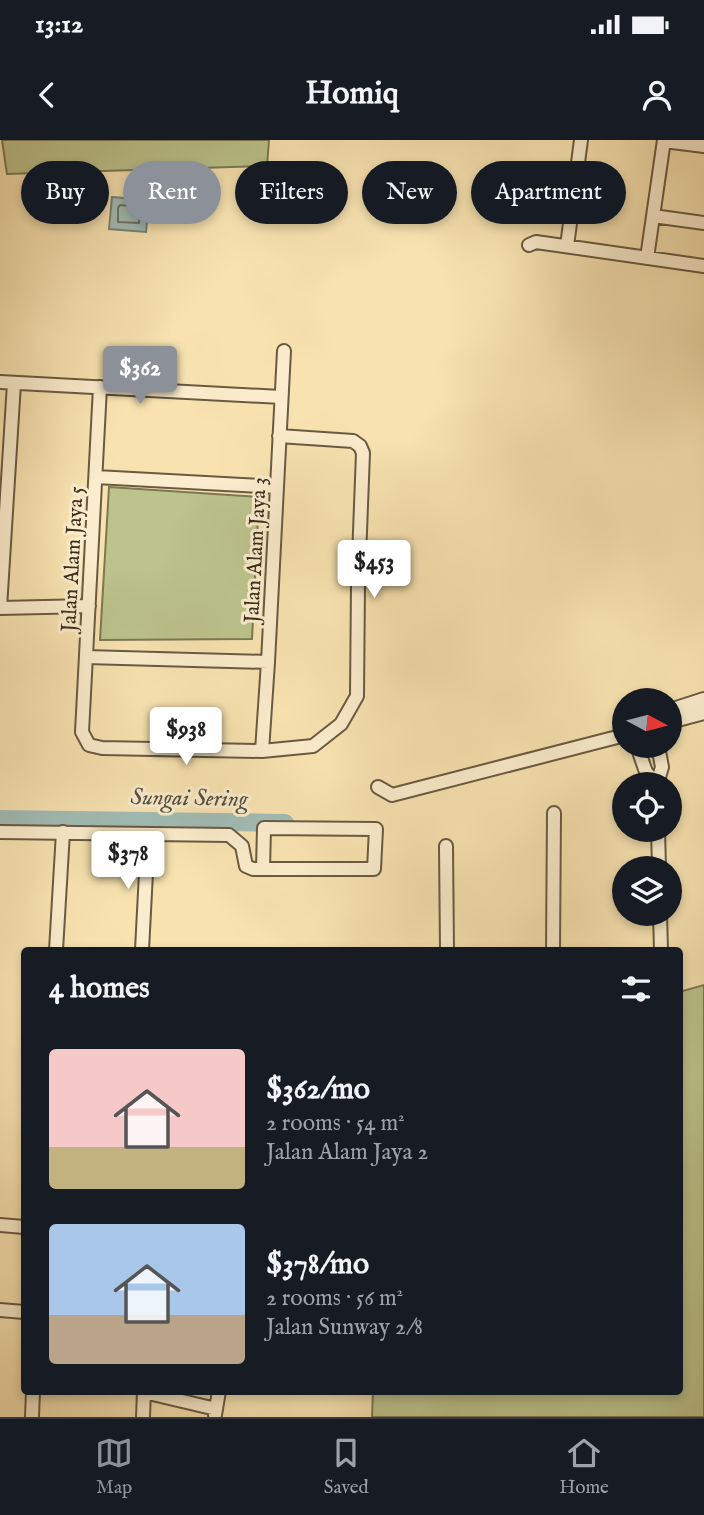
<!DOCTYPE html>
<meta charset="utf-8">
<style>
:root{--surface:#171b24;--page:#20242c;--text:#f1f3f6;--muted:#9ea1a6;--line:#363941;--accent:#8c9099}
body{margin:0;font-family:"IM FELL English",serif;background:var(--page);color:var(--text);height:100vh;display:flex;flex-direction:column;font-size:26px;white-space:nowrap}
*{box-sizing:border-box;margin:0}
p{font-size:23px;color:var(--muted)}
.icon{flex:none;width:38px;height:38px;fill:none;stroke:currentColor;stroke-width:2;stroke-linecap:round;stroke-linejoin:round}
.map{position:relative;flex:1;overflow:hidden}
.sheet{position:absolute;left:21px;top:807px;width:662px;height:448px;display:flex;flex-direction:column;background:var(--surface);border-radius:7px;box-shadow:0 4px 10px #0003}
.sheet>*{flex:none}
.top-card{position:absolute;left:21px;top:21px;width:663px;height:63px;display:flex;gap:14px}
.needle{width:46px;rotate:97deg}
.buttons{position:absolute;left:612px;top:548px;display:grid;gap:14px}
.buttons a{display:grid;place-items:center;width:70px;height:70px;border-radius:50%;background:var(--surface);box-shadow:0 4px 10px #0003;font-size:35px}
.price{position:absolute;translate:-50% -60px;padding:0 16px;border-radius:7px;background:#fff;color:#222;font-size:23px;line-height:46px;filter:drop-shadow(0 2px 4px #0008)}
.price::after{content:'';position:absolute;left:50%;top:42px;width:21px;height:16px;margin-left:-10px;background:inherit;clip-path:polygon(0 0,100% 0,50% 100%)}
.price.current{background:var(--accent);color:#fff}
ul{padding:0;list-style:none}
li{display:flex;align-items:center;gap:21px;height:175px;padding:0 28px}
li span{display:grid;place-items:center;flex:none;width:196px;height:140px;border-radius:7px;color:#555}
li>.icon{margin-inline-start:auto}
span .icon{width:84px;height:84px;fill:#fffc;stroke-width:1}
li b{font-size:30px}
h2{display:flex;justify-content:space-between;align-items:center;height:84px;padding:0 28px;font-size:30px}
.chip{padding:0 24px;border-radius:32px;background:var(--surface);box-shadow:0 4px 10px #0003;font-size:24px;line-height:63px}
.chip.current{background:var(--accent);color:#fff}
.status{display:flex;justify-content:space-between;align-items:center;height:49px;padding:0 35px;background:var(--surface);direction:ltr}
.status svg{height:19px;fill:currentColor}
header{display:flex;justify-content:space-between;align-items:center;height:91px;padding:0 28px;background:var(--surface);font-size:32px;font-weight:700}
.dock{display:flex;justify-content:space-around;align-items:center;height:98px;border-top:2px solid var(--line);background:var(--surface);font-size:19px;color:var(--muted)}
.dock a{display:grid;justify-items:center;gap:4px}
.dock .current{color:var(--accent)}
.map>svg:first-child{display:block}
.green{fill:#bcc38c;stroke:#7c7854;stroke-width:2}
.water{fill:#a1bcb5;stroke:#788378;stroke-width:2}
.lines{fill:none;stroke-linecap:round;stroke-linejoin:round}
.shore{stroke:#6e7468;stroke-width:2}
.river{stroke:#a1bcb5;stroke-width:18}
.minor-casing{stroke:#6a5a41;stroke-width:16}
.tertiary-casing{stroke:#6a5a41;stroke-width:18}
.minor{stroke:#faeccc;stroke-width:12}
.tertiary{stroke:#faeccc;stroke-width:14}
.labels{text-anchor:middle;stroke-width:6;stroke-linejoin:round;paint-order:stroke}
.street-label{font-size:21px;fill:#3b2d1c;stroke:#faeccc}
.water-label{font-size:23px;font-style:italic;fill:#545142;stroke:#faeccc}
</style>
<div class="status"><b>13:12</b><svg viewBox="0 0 49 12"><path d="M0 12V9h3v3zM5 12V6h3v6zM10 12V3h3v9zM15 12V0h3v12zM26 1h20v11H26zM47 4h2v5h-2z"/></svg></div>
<header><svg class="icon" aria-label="back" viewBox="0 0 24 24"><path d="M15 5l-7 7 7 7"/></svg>Homiq<svg class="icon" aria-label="person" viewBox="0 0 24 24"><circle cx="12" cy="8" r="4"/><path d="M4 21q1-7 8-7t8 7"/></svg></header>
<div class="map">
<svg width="704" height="1277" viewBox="0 0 704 1277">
<rect width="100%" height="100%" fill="#f7e2b0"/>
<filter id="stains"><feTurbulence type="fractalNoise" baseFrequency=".00286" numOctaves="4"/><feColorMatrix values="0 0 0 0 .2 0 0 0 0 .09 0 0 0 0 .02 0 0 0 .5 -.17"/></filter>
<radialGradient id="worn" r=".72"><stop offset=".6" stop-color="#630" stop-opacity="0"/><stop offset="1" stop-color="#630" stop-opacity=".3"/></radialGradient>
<path class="green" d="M2,0H269L267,26L7,34Z
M109,347L259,357L252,499L100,500Z
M704,845V1277H372L373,1251H679V852Z"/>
<path class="water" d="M112,57L149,60L146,92L109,89Z"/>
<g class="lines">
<path class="shore" d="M120,65L140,67L139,83L118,82V68Z"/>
<path class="river" d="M0,679L285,683"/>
<defs>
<path id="minor" d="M664,1L704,6
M653,76L704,83
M529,105L536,102L704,126
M567,106L581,0
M647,118L664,0
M0,242L281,257
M14,243L0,468L89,466
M100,247L82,592L89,605L102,608L262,611L313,606L341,584L357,556L358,444L363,313L360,306L353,301L279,296
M96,337L277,347
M86,517L268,522
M637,606L646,632L657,644
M262,611L268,522L284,211
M657,644L662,627L658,606
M378,647L392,655L625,595
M658,690L659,728
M0,692L229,695L242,706L246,726L253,729H374L376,689L264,688L263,729
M446,706L447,810
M660,774L661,810
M56,810L63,692
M142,810L148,694
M553,810L554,673
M0,1085L24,1087
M0,1170L24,1172
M144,1252L216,1269
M215,1275L219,1251
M32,1277L33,1251
M143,1277L144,1251"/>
<path id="tertiary" d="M670,571L704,560
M670,581L704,572"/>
</defs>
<use href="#minor" class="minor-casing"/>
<use href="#tertiary" class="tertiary-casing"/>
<use href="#minor" class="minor"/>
<use href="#tertiary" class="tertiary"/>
</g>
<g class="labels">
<g class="street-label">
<text transform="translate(255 410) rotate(-87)" y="7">Jalan Alam Jaya 3</text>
<text transform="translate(72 419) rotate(-87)" y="7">Jalan Alam Jaya 5</text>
</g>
<g class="water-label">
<text transform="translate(189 657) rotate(1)" y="8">Sungai Sering</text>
</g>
</g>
<rect width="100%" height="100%" filter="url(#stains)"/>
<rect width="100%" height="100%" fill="url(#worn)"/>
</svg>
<div class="buttons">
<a><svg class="needle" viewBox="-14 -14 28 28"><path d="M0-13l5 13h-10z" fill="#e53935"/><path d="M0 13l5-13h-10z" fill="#9ea1a6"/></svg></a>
<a><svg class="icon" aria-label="locate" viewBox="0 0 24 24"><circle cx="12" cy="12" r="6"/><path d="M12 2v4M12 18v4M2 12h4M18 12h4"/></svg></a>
<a><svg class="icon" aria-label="layers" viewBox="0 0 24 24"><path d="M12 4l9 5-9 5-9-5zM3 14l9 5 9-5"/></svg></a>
</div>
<b class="price current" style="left:140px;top:266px">$362</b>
<b class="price" style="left:374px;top:460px">$453</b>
<b class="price" style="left:186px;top:627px">$938</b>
<b class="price" style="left:128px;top:751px">$378</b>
<div class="top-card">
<a class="chip">Buy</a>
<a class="chip current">Rent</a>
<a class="chip">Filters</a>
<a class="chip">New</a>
<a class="chip">Apartment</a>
</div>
<section class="sheet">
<h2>4 homes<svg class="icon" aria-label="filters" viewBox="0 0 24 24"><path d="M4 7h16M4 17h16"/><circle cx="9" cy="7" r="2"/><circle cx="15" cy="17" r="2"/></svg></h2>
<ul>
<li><span style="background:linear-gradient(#f6c9c9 70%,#c2b280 0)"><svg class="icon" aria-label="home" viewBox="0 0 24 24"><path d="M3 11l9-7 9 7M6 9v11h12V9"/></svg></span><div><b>$362/mo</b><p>2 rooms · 54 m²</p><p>Jalan Alam Jaya 2</p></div></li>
<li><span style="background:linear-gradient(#a9c7e8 65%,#b9a48a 0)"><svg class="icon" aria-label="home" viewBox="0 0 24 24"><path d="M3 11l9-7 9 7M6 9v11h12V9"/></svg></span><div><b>$378/mo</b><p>2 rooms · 56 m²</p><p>Jalan Sunway 2/8</p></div></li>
</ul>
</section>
</div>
<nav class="dock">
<a class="current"><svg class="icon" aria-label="map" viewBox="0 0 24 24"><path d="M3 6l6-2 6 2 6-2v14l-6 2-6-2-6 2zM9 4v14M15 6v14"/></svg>Map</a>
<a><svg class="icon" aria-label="saved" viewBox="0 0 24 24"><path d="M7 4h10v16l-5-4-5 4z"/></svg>Saved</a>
<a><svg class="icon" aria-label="home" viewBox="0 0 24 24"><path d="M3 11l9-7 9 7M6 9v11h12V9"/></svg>Home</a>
</nav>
